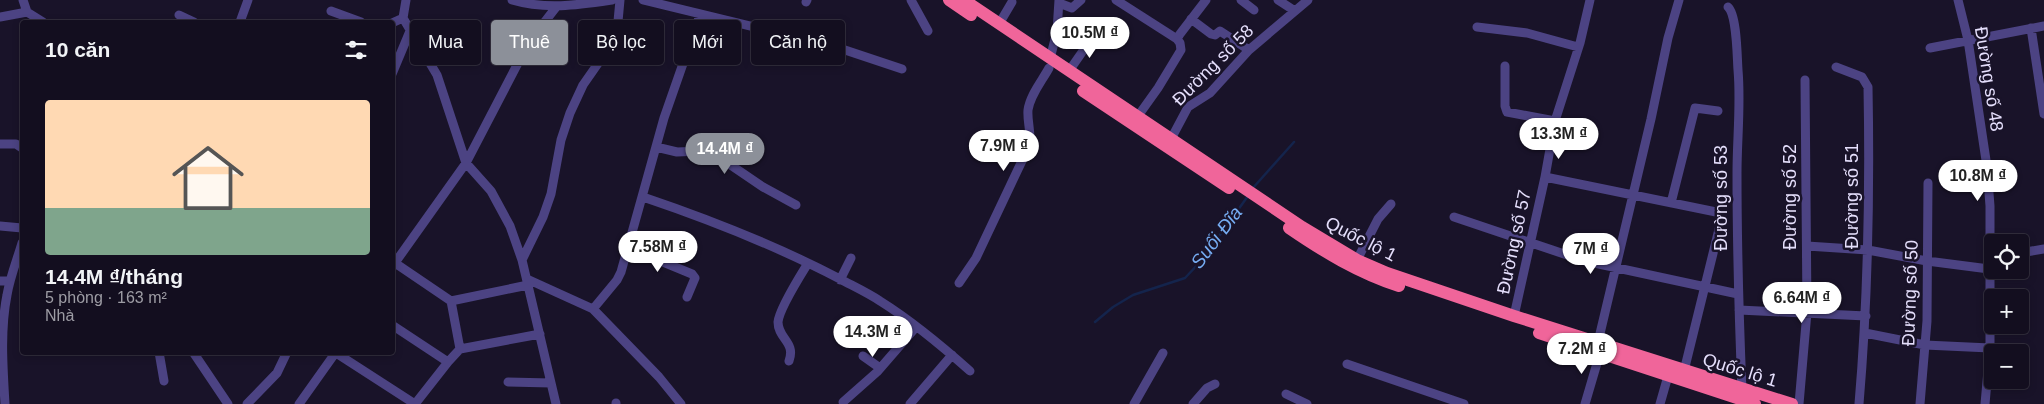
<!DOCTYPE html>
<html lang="vi">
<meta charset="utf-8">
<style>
:root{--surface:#130e1f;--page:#1c1728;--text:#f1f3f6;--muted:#9d9ca4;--line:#322e3d;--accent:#8c9099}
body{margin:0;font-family:Helvetica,sans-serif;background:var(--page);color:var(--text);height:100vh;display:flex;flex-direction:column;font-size:19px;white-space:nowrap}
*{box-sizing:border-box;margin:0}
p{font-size:16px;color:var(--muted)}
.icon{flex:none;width:28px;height:28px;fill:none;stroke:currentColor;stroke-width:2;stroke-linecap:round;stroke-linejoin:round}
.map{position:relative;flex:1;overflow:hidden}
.details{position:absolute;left:20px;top:20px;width:375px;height:335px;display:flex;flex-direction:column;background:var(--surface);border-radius:5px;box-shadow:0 2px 8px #0003,0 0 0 1px var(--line)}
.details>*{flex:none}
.guide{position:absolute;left:410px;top:20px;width:475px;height:45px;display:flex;gap:10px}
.fabs{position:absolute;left:1984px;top:234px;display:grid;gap:10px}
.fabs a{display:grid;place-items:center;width:45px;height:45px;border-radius:5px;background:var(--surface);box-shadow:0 2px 8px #0003,0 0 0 1px var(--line);font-size:25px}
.price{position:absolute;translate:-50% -42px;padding:0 11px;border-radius:18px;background:#fff;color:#222;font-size:16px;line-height:32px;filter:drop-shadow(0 1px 2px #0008)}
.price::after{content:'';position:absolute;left:50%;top:30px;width:15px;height:11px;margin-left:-8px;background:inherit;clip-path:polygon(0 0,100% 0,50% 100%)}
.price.current{background:var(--accent);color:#fff}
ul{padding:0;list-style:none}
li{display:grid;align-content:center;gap:10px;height:265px;padding:0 25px}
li+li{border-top:1px solid var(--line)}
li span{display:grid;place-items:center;height:155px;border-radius:5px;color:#555}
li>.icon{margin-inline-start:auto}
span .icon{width:90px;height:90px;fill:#fffc;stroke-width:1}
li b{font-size:21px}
h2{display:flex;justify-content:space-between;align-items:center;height:60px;padding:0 25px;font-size:21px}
.tag{padding:0 18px;border-radius:5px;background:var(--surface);box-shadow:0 2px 8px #0003,0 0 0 1px var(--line);font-size:18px;line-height:45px}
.tag.current{background:var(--accent);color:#fff}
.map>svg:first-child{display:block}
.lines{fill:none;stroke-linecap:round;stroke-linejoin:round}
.stream{stroke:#14244c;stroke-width:2.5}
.minor{stroke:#4c4383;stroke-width:9}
.highway{stroke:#f0659a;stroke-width:12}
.labels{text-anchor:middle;stroke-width:5;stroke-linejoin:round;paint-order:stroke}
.street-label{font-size:18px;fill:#e5dffc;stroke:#191329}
.water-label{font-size:19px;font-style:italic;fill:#76acf2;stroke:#191329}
</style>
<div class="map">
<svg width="2044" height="404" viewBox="0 0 2044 404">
<rect width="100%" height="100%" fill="#191329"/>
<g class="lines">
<path class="stream" d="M1252,189L1294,142
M1095,322L1113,307L1133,295L1185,278L1201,261L1248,196"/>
<path class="minor" d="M23,0L27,12L43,22
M406,0L403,18L437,75L466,163L491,191L510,226L522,260L556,404
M512,0C546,10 578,5 612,0
M643,0L836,47L902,69
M911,0L928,31
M1116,0L1177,39
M1241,0L1254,10
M1278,0L1295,11
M1958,0L1968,40L1987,167L1990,206V348L1985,404
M806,2L807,0
M1059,3L1072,8L1081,0
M1728,7C1737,15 1737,57 1738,70C1741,104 1737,139 1737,173C1737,245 1739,317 1742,390
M331,11L361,22
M179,15L194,22
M0,17L27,12
M1191,19L1211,34L1215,35L1220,31L1249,50
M240,22L248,0
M392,23L403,18
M999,24L1012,2
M1477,27L1527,33L1578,47
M2031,28L2044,114
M1930,48L2044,26
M1050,59L1057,31L1059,0
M1505,66V106L1507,112L1555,121
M1836,67L1862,77L1868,87C1870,193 1868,298 1859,404
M1069,71L1094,35
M392,74L410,31
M1138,116L1158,88L1181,50L1180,43L1177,39L1180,34L1206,0
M1171,139L1188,107L1210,93L1249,50L1308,0
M0,144H16L22,148
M656,147L677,152L701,151L713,153L763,187L796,205
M1545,177L1721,213L1722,217L1684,371
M643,197C711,220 777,246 840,279C853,286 868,293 880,301C912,321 942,346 970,371
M1671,203L1695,108L1718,111
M1454,217L1585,261L1738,294
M0,226L22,228
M1807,246L1868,250L1927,261L1989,269
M629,248L692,274L695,278L687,297
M2020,253L2044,249
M522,260L543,217L551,194L561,140L570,113L583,85L613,42L617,32L620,0
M1357,260L1378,219L1391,204
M392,267L466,163L529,42L557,6
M527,279L593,309
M840,280L851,258
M0,281H10
M959,283L976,258L1029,146C1032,133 1027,123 1028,110C1030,95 1042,81 1049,68
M451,301L528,285
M1739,310L1866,316
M1514,316L1545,177L1555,121L1580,43L1590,0
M392,325L448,362
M1865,333L1925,345L1990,348
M1598,342L1651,119L1668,38L1679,0
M460,349L540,334
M159,352L164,381
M193,352L228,404
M336,353L415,404L448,362L460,349L451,301L395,263
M863,356L880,368
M789,361C796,342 778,339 778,322C779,309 800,276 808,263
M1347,364L1464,404
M508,382L551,383
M1286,394L1307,404
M843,402L877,372L916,327
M5,404C3,369 0,330 7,295C10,277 17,260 22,243
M247,404L277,373L287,352
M299,404L336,352
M616,404V403
M681,404L659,377L593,309L617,280L621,272L664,118L700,15
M910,404L952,355
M1134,404L1163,353
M1193,404L1207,388L1215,384
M1585,404L1600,353
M1660,404L1668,376
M1799,404L1807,312L1805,80
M1920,404L1927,321L1928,183"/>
<path class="highway" d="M949,0L971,15
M964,0L1302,227L1357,260L1387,273L1514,316L1792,404
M1083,91L1229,188
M1289,228C1324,252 1359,273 1399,286
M1539,333L1755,404"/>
</g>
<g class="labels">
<g class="street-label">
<text transform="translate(1213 65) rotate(-45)" y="6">Đường số 58</text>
<text transform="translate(1989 79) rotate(81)" y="6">Đường số 48</text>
<text transform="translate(1852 196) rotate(-90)" y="6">Đường số 51</text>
<text transform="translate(1790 197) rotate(-90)" y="6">Đường số 52</text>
<text transform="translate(1721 198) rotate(-90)" y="6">Đường số 53</text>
<text transform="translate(1361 239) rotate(27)" y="6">Quốc lộ 1</text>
<text transform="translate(1514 242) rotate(-78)" y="6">Đường số 57</text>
<text transform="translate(1910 293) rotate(-88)" y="6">Đường số 50</text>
<text transform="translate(1740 370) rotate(17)" y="6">Quốc lộ 1</text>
</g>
<g class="water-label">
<text transform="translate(1216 237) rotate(-53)" y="7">Suối Đĩa</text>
</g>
</g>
</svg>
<div class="fabs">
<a><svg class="icon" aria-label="locate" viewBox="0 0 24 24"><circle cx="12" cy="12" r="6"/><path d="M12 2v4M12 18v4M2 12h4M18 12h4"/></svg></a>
<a>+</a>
<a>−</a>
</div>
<b class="price" style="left:1090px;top:59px">10.5M ₫</b>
<b class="price" style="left:1559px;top:160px">13.3M ₫</b>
<b class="price" style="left:1004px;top:172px">7.9M ₫</b>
<b class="price current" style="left:725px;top:175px">14.4M ₫</b>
<b class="price" style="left:1978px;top:202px">10.8M ₫</b>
<b class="price" style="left:658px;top:273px">7.58M ₫</b>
<b class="price" style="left:1591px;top:275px">7M ₫</b>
<b class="price" style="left:1802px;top:324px">6.64M ₫</b>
<b class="price" style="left:873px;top:358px">14.3M ₫</b>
<b class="price" style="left:1582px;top:375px">7.2M ₫</b>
<div class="guide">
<a class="tag">Mua</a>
<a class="tag current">Thuê</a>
<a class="tag">Bộ lọc</a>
<a class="tag">Mới</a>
<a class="tag">Căn hộ</a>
</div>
<section class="details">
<h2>10 căn<svg class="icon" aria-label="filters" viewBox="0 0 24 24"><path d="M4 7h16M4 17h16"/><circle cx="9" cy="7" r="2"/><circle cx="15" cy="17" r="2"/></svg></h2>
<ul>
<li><span style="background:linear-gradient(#ffd9b3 70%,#7fa58c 0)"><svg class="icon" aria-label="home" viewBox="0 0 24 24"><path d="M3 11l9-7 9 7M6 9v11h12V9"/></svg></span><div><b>14.4M ₫/tháng</b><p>5 phòng · 163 m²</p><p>Nhà</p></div></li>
</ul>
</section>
</div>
